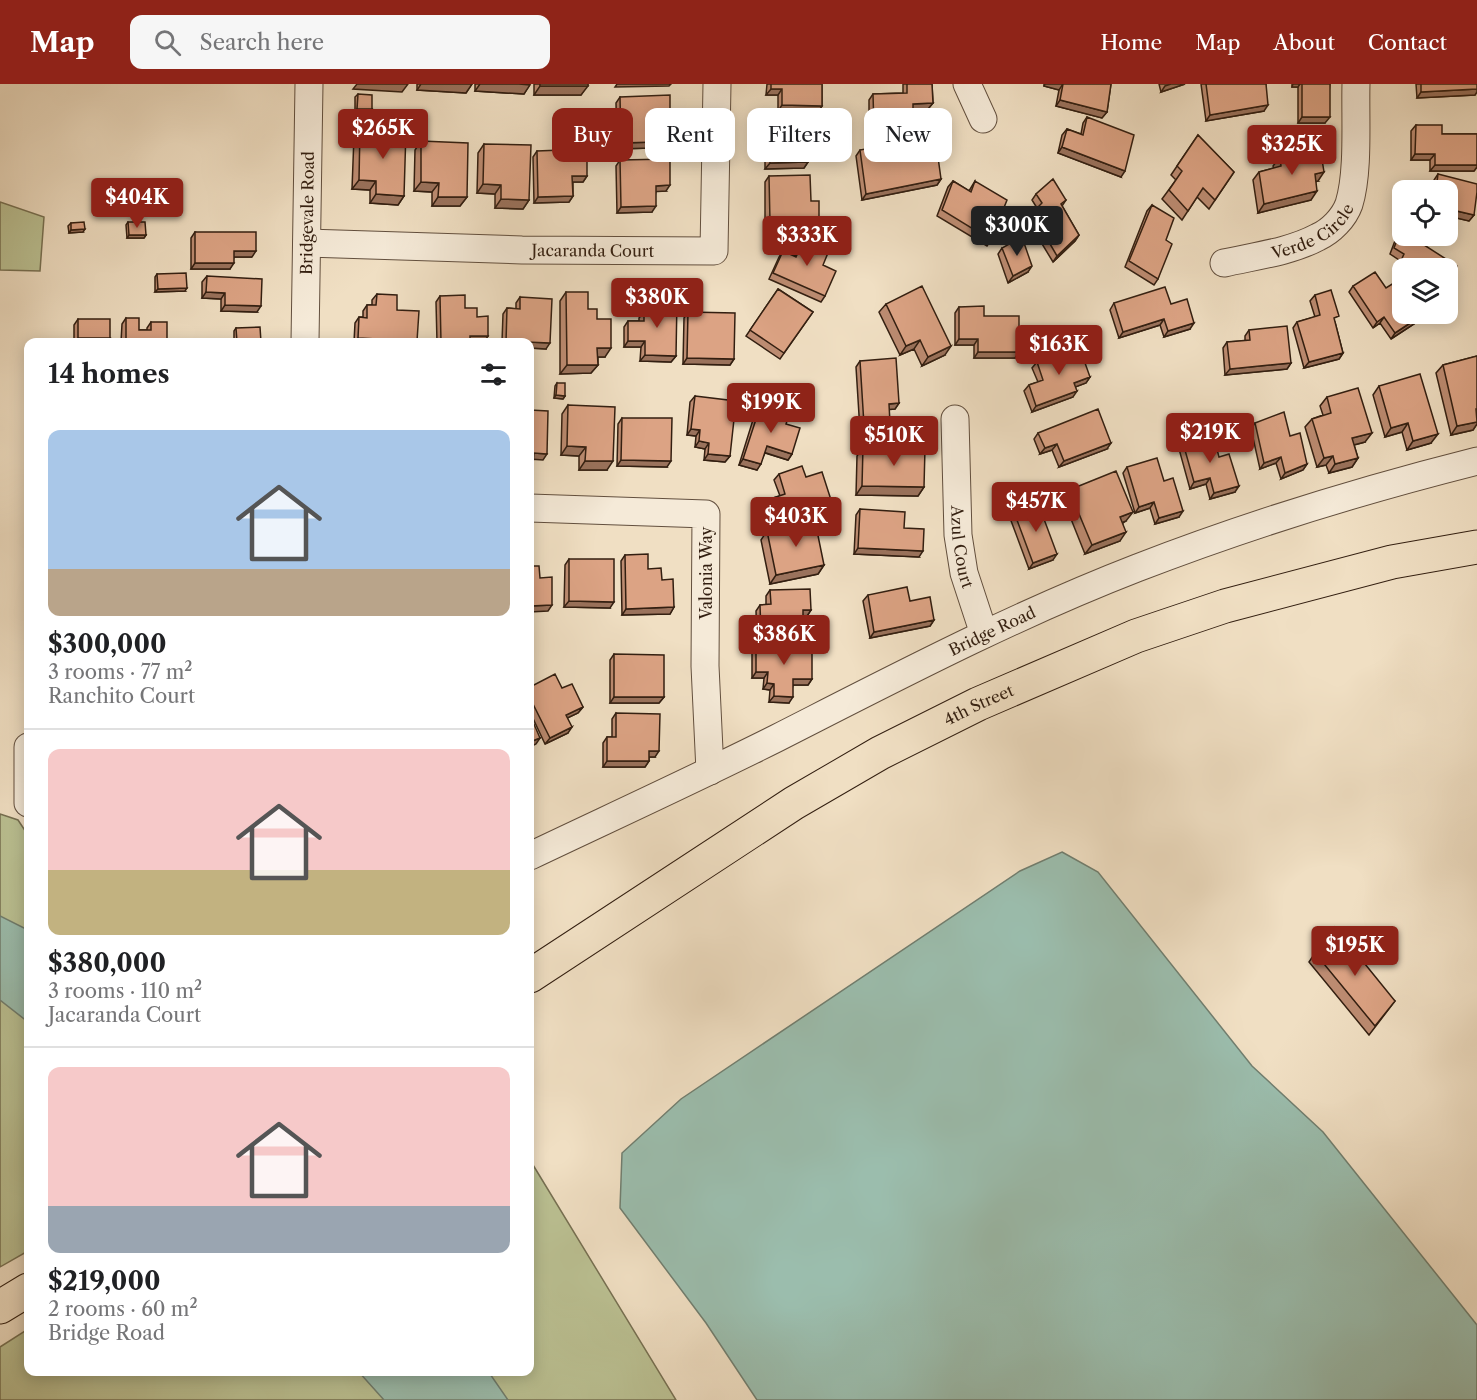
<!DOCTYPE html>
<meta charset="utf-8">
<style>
:root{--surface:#fff;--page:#f6f6f6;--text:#202124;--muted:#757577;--line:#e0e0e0;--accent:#8f2418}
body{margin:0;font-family:"Libre Caslon Text",serif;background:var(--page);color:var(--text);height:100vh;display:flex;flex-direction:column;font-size:22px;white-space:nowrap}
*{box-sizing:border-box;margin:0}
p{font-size:20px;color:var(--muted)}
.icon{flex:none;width:33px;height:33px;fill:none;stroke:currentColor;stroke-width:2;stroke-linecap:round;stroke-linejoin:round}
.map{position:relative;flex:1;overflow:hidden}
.side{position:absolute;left:24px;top:254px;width:510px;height:1038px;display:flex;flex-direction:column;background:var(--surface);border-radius:12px;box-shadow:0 3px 15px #0003}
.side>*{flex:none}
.top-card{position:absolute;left:552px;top:24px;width:570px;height:54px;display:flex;gap:12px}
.fabs{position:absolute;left:1392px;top:96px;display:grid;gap:12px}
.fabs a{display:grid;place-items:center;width:66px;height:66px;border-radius:12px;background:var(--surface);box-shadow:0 3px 15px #0003;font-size:30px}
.price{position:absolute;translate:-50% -51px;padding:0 14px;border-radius:6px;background:var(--accent);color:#fff;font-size:20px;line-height:39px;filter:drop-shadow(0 2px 3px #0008)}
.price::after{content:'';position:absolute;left:50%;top:36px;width:18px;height:14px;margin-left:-9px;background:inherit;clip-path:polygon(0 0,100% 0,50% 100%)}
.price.active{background:#222;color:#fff}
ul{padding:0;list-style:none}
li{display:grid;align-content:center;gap:12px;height:318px;padding:0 24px}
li+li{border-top:2px solid var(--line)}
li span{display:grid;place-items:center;height:186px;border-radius:12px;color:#555}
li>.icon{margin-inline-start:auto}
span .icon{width:108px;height:108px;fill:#fffc;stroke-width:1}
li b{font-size:26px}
h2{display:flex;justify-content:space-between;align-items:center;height:72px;padding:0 24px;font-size:26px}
.chip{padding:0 21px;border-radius:12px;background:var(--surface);box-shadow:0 3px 15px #0003;font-size:21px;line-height:54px}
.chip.active{background:var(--accent);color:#fff}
header{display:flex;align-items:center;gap:36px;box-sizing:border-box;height:84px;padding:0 30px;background:var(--accent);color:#fff}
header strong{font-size:28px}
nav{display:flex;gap:33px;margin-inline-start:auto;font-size:21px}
.search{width:420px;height:54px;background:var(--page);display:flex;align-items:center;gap:15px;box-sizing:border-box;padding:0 21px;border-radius:12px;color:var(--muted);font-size:22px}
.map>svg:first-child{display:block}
.green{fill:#bbc193;stroke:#777052;stroke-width:1.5}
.water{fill:#9bbdad;stroke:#717e6f;stroke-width:1.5}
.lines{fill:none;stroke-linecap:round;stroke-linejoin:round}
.minor-casing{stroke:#624f3e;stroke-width:29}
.major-casing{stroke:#331f11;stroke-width:35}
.minor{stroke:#f5ead8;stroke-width:27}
.major{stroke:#f0dfc3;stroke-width:33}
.wall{fill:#bd8c72;stroke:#331f11;stroke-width:1.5}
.shaded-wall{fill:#9a725c;stroke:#331f11;stroke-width:1.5}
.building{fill:#dca384;stroke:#331f11;stroke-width:1.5}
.labels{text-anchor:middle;stroke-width:5;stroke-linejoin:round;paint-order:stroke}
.street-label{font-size:16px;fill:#331f11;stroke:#f5ead8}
</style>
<header>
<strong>Map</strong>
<div class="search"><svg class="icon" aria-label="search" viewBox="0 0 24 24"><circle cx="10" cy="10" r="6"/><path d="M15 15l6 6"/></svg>Search here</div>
<nav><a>Home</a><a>Map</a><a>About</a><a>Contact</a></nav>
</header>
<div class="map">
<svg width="1477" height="1316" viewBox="0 0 1477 1316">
<rect width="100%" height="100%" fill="#f0dfc3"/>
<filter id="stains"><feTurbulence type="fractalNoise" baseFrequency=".00333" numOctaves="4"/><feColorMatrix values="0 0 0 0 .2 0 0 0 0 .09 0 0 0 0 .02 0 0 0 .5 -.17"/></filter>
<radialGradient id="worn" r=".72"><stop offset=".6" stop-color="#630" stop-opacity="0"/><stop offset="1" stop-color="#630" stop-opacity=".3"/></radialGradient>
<path class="green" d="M0,118L44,133L40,187L0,186Z
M0,730L18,736L28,751V1167L0,1183Z
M530,1076L676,1316H0V1263L28,1245V1287H530Z"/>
<path class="water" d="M1062,768L1098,788L1252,982L1323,1048L1477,1241V1316H757L706,1239L620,1124L622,1069L681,1015L1020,787Z
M0,832L28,846V938L0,916Z
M358,1287H488L508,1316H384Z"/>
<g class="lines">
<defs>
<g id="minor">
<path d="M967,0L983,35"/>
<path id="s1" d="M307,159L522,166L714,167L717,0"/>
<path id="s2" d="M1224,179C1255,172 1290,168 1318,153C1331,147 1344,134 1349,120C1359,88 1355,34 1356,0"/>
<path id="s3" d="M305,258L309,0"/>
<path id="s4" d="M955,335L958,451L964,489L984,550"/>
<path d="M530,424L706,430L705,582L710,687"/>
<path d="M28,663V719"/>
<path id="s5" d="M530,772C612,733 695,695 777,654C895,594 1013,532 1137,484C1248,441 1362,406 1477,377"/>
</g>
<g id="major">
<path id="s6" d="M530,892L794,719L880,669L978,620L1136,552L1225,522L1392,478L1477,463"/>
<path d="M0,1223L28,1206"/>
</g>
</defs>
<use href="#minor" class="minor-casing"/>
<use href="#major" class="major-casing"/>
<use href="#minor" class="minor"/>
<use href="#major" class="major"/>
</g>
<path class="wall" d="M417,0H472L466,9L417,6Z
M475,0H530L524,10L475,7Z
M534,0H588L581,11H534Z
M767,0H822V22L818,28L778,27V11H766Z
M903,0H932L933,19L928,25L913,26V43L909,49L869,51V16L873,10L903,9Z
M1044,0H1111L1107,28L1102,34L1056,22L1059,6L1044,2Z
M1159,0H1185L1161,8Z
M1201,0H1266L1264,27L1206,37Z
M1292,0H1330L1325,39H1298V3H1292Z
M1416,0H1477V8L1475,11L1417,14Z
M358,10L372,25L370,28H355V13Z
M620,13L666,43L656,44L652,64L617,65L616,19Z
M1087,33L1121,93L1058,69L1062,51L1067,45L1081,50L1083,39Z
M769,36L819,55L815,61L808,62V78L804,84L765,85V42Z
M1416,41L1442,50H1477V83L1474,87H1430V76H1411V47Z
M360,44L404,112L398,121L370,119V106L352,105L354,52Z
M1198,51L1234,88L1209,125L1197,113L1182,136L1162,115L1176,96L1171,91Z
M421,57L467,113L460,122H432V108L414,107L415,66Z
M484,60L529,116L523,125L495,124V110L477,109L478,69Z
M860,66L919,70L941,95L937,101L862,116L856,72Z
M537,67L587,92L583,98H573V112L569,118L534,119L533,73Z
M1280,73L1318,97H1316L1311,116L1258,129L1253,96L1259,88L1274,84L1273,82Z
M620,76L666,107H656L652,128L617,129L616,82Z
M1438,90L1474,131L1469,137L1448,132V106H1432L1434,96Z
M769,92L811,117L819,137L815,143L765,144V98Z
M953,97L969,107L975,97L991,156L987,162L937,132L948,103Z
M1036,110L1066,116L1062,122L1079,151L1075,157L1053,178L1027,135L1032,129L1037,124L1032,116Z
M1152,121L1166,156L1158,195L1154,201L1125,183L1147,127Z
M128,138L146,151L144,154H127L126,141Z
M71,139L83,148L69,149L68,142Z
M1402,142V143L1424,161L1448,184H1402V192L1395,187L1399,176L1390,170L1399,146Z
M195,148L252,173H234L230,185H191V154Z
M805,153L823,181L825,212L821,218L769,195L779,173L783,167L795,172L801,159Z
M1002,164L1028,188L1008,199L998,170Z
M157,190L185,207L155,208V193Z
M207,192L257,228L221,227V215L202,214V198Z
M1353,202L1386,204L1421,232L1417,238L1391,255L1380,239L1373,244L1349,208Z
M778,205L813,228L780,275L746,252Z
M566,208L588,225L597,235L605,273H598V281L591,289L560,290V217Z
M377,210L397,226L417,257V258H354L355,239L359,233H363V227L367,221H372V216Z
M1315,211L1335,238L1343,269L1339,275L1304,284L1293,244L1297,238L1315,233L1310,217Z
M440,212L465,224L477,233L488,252L484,258H437L436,218Z
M520,213L546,265L530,264V258H502L503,230L507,224L516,225V219Z
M654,214L676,272L671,278L640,277L641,263H624V243L628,237H639V234L644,228H650V220Z
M1114,219L1171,220L1190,245L1164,253L1160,241L1119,254L1110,226Z
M886,220L945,271L922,282L914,265L900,271L879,228Z
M959,223L984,232L1015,274H974V261H955V229Z
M688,228L734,275L730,281L683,280L684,234Z
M126,234L139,246H147V244L151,238L167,258H121L122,240Z
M78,235L107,258H74V241Z
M236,244L261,258H234V247Z
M1249,246L1291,279L1287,285L1225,291L1223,264L1227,258L1245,257V252Z
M1477,272V340L1473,346L1451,351L1436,289L1443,281Z
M860,277L899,319L895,325H889L886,345L860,347L856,283Z
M1037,278L1090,293L1086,299L1075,303L1073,313L1032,328L1024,307L1029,301L1038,298L1032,284Z
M557,299L565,312L563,315L554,314L555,302Z
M1379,302L1431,359L1407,366L1402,348L1385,353L1373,311Z
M801,305L811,311L804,322L794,316Z
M695,312L730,372L725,378L704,376L705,365L695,363L696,352L687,351L690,318Z
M1327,313L1365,358L1354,361L1358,374L1352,383L1329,389L1326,381L1317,383L1305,343L1312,335L1323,331L1320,322Z
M761,320L786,340L792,370L788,376L765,369L757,386L739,381L756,326Z
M568,321L607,386H579V372L561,371L562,330Z
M622,334L667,383L617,382L618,340Z
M1255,339L1290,352L1307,380L1303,386L1281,395L1276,379L1260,385L1251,345Z
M1038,349L1107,365L1059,383L1052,366L1040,370L1034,355Z
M1183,359L1219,373L1235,408L1210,415L1206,400L1190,405L1179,365Z
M863,363L924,403L918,412L856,411L857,372Z
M1127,383L1164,397L1179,433L1155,440L1150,424L1135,429L1123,389Z
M779,390L806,393L832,419L828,425L772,443L765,421L770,415L780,412L774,396Z
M1069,406L1126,437L1123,439L1120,457L1085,470L1063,415Z
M860,425L919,473L854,470L856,431Z
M1014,428L1053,476L1029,485L1010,434Z
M767,447L824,481L818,490L770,500L761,456Z
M625,471L648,485L662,496L674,523L670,530L622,531L621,477Z
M569,475L610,524L564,523L565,481Z
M770,506L811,526L807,532H803L799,556L757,557L756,527L760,521H766V512Z
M868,511L910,517L934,536L930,542L870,554L863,517Z
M756,562L812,595L808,601H793L789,619L769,618L770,606L763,605L764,594H752V568Z
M614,570L664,613L659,619H610V576Z
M530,603L562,604L583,623L578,629L567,634L568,649L545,660L530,628Z
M616,629L655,673H649V677L645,683H603V659L607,653H612V635Z
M1315,869L1395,917L1369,951L1309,878Z"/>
<path class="shaded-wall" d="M357,0H408L402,8L353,5Z
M421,0H472L466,9L417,6Z
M480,0H519L530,1L524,10L475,7Z
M617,0H671L669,2L615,3Z
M1045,0H1063L1059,6L1044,2Z
M1171,0H1185L1161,8L1165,2Z
M1293,0H1300L1298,3H1292Z
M540,2H588L581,11H534Z
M771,5H782L778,11H766Z
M1477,5V8L1475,11L1417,14L1421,8Z
M1060,16L1107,28L1102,34L1056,22Z
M933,19L928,25L909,26L913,20Z
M782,21L822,22L818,28L778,27Z
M1268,21L1264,27L1206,37L1210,31Z
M357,25H372L370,28H355Z
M1302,33H1330L1325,39H1298Z
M670,37L666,43L651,44L655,38Z
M913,43L909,49L869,51L874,45Z
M819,55L815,61L804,62L808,56Z
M656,58L652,64L617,65L621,59Z
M1062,63L1125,87L1121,93L1058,69Z
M1415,70H1435L1430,76H1411Z
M808,78L804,84L765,85L770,79Z
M1435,81H1477V83L1474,87H1430Z
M1324,88L1318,97L1308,99L1315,90Z
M572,92H587L583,98H568Z
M941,95L937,101L862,116L866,110Z
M359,96L376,97L370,106L352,105Z
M421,98L439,99L432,108L414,107Z
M483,100L501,101L495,110L477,109Z
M670,101L666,107L651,108L656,102Z
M1317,107L1311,116L1258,129L1264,120Z
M376,110L404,112L398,121L370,119Z
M573,112L569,118L534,119L538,113Z
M438,113H467L460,122H432Z
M501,115L529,116L523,125L495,124Z
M656,122L652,128L617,129L621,123Z
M1448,125L1474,131L1469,137L1448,132Z
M819,137L815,143L765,144L770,138Z
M85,145L83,148L69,149L71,146Z
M129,151H146L144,154H127Z
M1079,151L1075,157L1053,178L1057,172Z
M234,167H256L252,173H230Z
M195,179H234L230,185H191Z
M1032,182L1028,188L1008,199L1013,192Z
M187,204L185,207L155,208L158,205Z
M206,208L225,209L221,215L202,214Z
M225,221L261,222L257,228L221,227Z
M1421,232L1417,238L1391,255L1395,249Z
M1384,233L1380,239L1373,244L1377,238Z
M1164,235L1160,241L1119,254L1123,248Z
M1194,239L1190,245L1164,253L1168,247Z
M470,252H488L484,258H466Z
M78,254H110L107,258H75Z
M358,254L417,257V258H356Z
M959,255H978L974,261H955Z
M920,256L914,265L900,271L906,262Z
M628,257H645L641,263H624Z
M530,258L550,259L546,265L530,264Z
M951,262L945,271L922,282L928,273Z
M597,264H611L605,273H591Z
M978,268H1019L1015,274H974Z
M1343,269L1339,275L1304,284L1309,278Z
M645,271L676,272L671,278L640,277Z
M687,274L734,275L730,281L683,280Z
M1291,279L1287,285L1225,291L1230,285Z
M567,281H598L591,289L560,290Z
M1090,293L1086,299L1070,305L1074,299Z
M1077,307L1073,313L1032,328L1036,322Z
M556,311L565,312L563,315L554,314Z
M899,319L895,325L884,326L889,320Z
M1477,338V340L1473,346L1451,351L1457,342Z
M890,339L886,345L860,347L864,341Z
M1408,339L1402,348L1385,353L1391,344Z
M691,345L700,346L696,352L687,351Z
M1372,349L1365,358L1346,363L1352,354Z
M1438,350L1431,359L1407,366L1413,357Z
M699,357L709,359L705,365L695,363Z
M1111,359L1107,365L1059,383L1064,377Z
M1057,360L1052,366L1040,370L1045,364Z
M567,362L586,363L579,372L561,371Z
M767,362L792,370L788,376L763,368Z
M534,369L547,370L543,376L530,375Z
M708,370L730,372L725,378L704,376Z
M1333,372L1326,381L1317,383L1324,374Z
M1281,373L1276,379L1260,385L1264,379Z
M1358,374L1352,383L1329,389L1335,380Z
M743,375L761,380L757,386L739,381Z
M621,376L671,377L667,383L617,382Z
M585,377H613L607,386H579Z
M1307,380L1303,386L1281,395L1285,389Z
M1210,394L1206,400L1190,405L1194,398Z
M862,402L924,403L918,412L856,411Z
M1239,402L1235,408L1210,415L1214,409Z
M1154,418L1150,424L1135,429L1139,423Z
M832,419L828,425L772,443L777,437Z
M1183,427L1179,433L1155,440L1159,434Z
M1133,428L1126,437L1114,442L1120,433Z
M1126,448L1120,457L1085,470L1092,461Z
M858,464L923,467L919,473L854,470Z
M1057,470L1053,476L1029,485L1033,479Z
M824,481L818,490L770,500L776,491Z
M569,517L614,518L610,524L564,523Z
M552,521L548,527L530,528V522Z
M674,523L670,530L622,531L626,525Z
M803,526H811L807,532H799Z
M934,536L930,542L870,554L874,548Z
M803,550L799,556L757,557L761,551Z
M756,588H768L764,594H752Z
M793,595H812L808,601H789Z
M767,599L774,600L770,606L763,605Z
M774,612L793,613L789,619L769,618Z
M614,613H664L659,619H610Z
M583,623L578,629L561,637L566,631Z
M572,643L568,649L545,660L550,654Z
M540,654L536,660L530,663V658Z
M649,667H659L655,673H645Z
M607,677H649L645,683H603Z"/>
<path class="building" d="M540,0H588V2H540Z
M771,0H822V22L782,21V5H771Z
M907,0H932L933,19L913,20V43L874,45L873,10L907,9Z
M1063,0H1111L1107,28L1060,16Z
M1206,0H1266L1268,21L1210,31Z
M1302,0H1330V33H1302Z
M1421,0H1477V5L1421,8Z
M358,10L372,11V25H357Z
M670,11V37L655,38L656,58L621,59L620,13Z
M1087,33L1134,51L1125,87L1062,63L1067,45L1083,51Z
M769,36H819V55L808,56V78L770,79Z
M1416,41H1442V50H1477V81H1435V70H1415Z
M360,44L406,46L404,112L376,110V97L359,96Z
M1198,51L1234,88L1215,116L1203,104L1188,127L1169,106L1182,87L1177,82Z
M917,55L919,70L937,66L941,95L866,110L860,66Z
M421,57L468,59L467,113H438L439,99L421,98Z
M484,60L531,61L529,116L501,115V101L483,100Z
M1320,63L1324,88L1315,90L1317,107L1264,120L1259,88L1281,82L1280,73Z
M587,65V92H572L573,112L538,113L537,67Z
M670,75V101L656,102V122L621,123L620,76Z
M1438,90L1477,100V108L1474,131L1448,125V106H1436Z
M810,91L811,117H819V137L770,138L769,92Z
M1053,95L1066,116L1061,120L1079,151L1057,172L1032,129L1042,119L1036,110Z
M953,97L971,108L975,97L1007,116L991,156L942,126Z
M1152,121L1174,134L1166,156L1172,160L1158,195L1129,177Z
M84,138L85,145L71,146V139Z
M128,138H145L146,151H129Z
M1402,143V152H1421L1427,155L1424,161L1457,182L1448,204V184H1405L1399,181L1404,170L1394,164Z
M195,148H256V167H234V179H195Z
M805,153L830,164L823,181L836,187L825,212L773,189L783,167L796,173Z
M1022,153L1032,182L1013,192L1002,164Z
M1375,188L1386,204L1397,197L1402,204V230H1419L1421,232L1395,249L1384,233L1377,238L1353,202Z
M186,189L187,204L158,205L157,190Z
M207,192L262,195L261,222L225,221V209L206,208Z
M922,202L951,262L928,273L920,256L906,262L886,220Z
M1165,203L1171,220L1187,215L1194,239L1168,247L1164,235L1123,248L1114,219Z
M778,205L813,228L784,269L750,246Z
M1331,206L1339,232L1334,234L1343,269L1309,278L1297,238L1320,231L1315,211Z
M566,208H588V225H597V235H611V264H597L598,281H567Z
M377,210L397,211V226L419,227L417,257L358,254L359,233L367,234V221H376Z
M465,211V224H477V233L488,232V252H470V258H441L440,212Z
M520,213L552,215L550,259L526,258H506L507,224L520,225Z
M654,214L677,215L676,272L645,271V257H628V237H644V228H654Z
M984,222V232H1019V268H978V255H959V223Z
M688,228L735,229L734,275L687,274Z
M126,234H139V246H151V238H167V258H126Z
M78,235H110V254H78Z
M1287,242L1291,279L1230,285L1227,258L1250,256L1249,246Z
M260,243L261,258H237L236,244Z
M1079,262L1090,293L1074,299L1077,307L1036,322L1029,301L1043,296L1037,278Z
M1477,272V325H1476L1477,338L1457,342L1443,281Z
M896,274L899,319L889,320L890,339L864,341L860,277Z
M1420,290L1438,350L1413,357L1408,339L1391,344L1379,302Z
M557,299H565V312L556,311Z
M1358,304L1372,349L1352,354L1358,374L1335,380L1333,372L1324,374L1312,335L1331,329L1327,313Z
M801,305L811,311L806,319L796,313Z
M695,312L736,317L730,372L708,370L709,359L699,357L700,346L691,345Z
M761,320L790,329L786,340L800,344L792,370L767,362L761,380L743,375Z
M568,321L615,323L613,377H585L586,363L567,362Z
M1098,325L1111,359L1064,377L1057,360L1045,364L1038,349Z
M530,326L548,327L547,370L534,369L533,380H530Z
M1284,328L1290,352L1300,349L1307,380L1285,389L1281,373L1264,379L1255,339Z
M622,334H672L671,377L621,376Z
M1213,350L1219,373L1229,370L1239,402L1214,409L1210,394L1194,398L1183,359Z
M863,363L925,364L924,403L862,402Z
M1157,374L1164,397L1173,394L1183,427L1159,434L1154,418L1139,423L1127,383Z
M802,382L806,393L822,388L832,419L777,437L770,415L785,410L779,390Z
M1116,387L1133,428L1120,433L1126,448L1092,461L1069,406Z
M1038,419L1057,470L1033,479L1014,428Z
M860,425L905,428L904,444L924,445L923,467L858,464Z
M815,437L824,481L776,491L767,447Z
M648,470V485L661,484L662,496L673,495L674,523L626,525L625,471Z
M569,475H614V518L569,517Z
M530,482H539L540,494L552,493V521L530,522Z
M907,503L910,517L930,513L934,536L874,548L868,511Z
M810,505L811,526H803V550L761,551L760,521L771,520L770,506Z
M756,562L812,563V595H793V613L774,612V600L767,599L768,588H756Z
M614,570L664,571V613H614Z
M555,590L562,604L572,600L583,623L566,631L572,643L550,654L530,614V603Z
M616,629L660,630L659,667H649V677H607V653H616Z
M530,631L540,654L530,658Z
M1335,843L1395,917L1375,942L1315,869Z"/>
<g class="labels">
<g class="street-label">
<text dy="6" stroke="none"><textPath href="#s3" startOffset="129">Bridgevale Road</textPath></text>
<text dy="6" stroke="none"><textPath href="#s2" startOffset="96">Verde Circle</textPath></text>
<text dy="6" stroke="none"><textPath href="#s1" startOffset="286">Jacaranda Court</textPath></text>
<text dy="6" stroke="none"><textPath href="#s4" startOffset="128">Azul Court</textPath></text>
<text transform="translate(706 489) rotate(-90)" y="6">Valonia Way</text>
<text dy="6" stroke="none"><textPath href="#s5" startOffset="514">Bridge Road</textPath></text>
<text dy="6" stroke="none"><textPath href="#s6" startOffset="525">4th Street</textPath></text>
</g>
</g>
<rect width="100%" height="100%" filter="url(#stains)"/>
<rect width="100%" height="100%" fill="url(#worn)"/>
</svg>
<div class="fabs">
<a><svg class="icon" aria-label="locate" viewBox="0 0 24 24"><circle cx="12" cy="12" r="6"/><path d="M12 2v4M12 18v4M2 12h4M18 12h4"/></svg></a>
<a><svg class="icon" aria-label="layers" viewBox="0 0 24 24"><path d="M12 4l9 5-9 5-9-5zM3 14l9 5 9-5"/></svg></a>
</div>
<b class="price" style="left:383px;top:76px">$265K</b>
<b class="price" style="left:1292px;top:92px">$325K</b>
<b class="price" style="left:137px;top:145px">$404K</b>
<b class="price active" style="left:1017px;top:173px">$300K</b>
<b class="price" style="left:807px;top:183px">$333K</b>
<b class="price" style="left:657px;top:245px">$380K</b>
<b class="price" style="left:1059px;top:292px">$163K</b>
<b class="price" style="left:771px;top:350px">$199K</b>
<b class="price" style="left:1210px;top:380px">$219K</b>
<b class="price" style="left:894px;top:383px">$510K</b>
<b class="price" style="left:1036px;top:449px">$457K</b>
<b class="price" style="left:796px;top:464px">$403K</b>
<b class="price" style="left:784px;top:582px">$386K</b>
<b class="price" style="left:1355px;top:893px">$195K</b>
<div class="top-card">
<a class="chip active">Buy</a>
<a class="chip">Rent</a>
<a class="chip">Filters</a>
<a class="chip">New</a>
</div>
<section class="side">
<h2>14 homes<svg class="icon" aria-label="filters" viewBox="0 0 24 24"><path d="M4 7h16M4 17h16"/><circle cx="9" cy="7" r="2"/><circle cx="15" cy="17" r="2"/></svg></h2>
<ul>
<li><span style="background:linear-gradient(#a9c7e8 75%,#b9a48a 0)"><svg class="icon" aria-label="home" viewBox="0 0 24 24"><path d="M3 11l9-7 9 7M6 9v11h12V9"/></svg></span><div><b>$300,000</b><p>3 rooms · 77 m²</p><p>Ranchito Court</p></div></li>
<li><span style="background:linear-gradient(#f6c9c9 65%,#c2b280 0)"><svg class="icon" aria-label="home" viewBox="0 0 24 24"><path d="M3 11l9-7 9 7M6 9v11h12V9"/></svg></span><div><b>$380,000</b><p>3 rooms · 110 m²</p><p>Jacaranda Court</p></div></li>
<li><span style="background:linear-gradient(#f6c9c9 75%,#9aa5b1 0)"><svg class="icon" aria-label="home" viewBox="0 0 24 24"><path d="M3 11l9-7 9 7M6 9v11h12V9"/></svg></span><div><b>$219,000</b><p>2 rooms · 60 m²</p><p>Bridge Road</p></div></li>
</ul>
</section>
</div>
